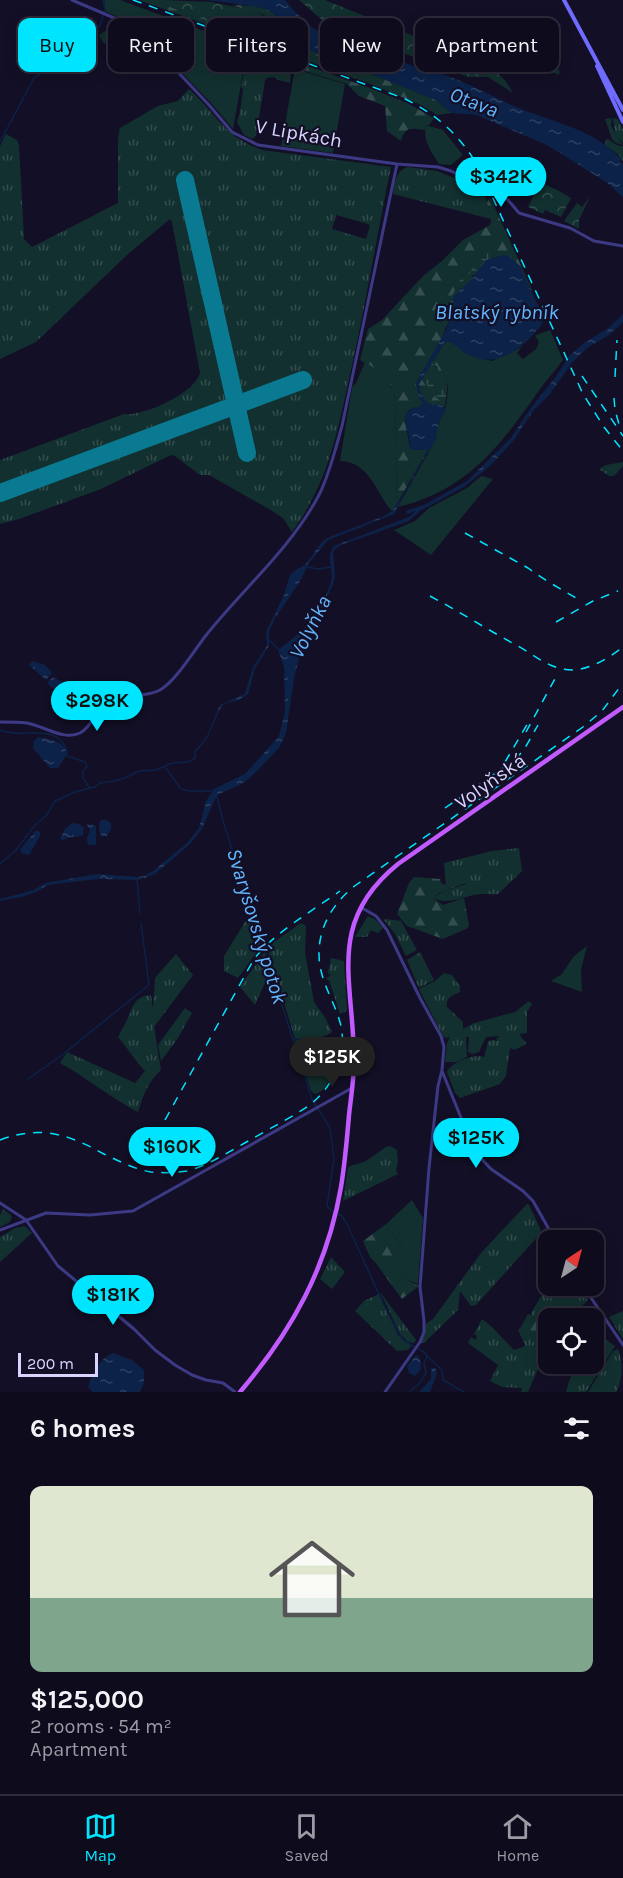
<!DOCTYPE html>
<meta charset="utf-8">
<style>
:root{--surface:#0e0b1c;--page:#1c1929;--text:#f1f3f6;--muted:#9b9ba3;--line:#2e2b3b;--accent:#00e5ff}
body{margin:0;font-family:Karla,sans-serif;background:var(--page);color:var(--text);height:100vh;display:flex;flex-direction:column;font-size:22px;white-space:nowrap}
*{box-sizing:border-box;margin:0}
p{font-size:20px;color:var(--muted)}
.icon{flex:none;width:33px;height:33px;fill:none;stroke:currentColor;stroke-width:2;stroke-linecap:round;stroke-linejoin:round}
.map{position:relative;height:1392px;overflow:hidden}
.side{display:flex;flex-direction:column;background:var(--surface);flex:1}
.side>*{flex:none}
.banner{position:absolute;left:18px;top:18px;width:588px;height:54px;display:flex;gap:12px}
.needle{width:39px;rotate:36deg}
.controls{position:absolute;left:538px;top:1230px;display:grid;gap:12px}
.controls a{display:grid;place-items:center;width:66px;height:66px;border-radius:12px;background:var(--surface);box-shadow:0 3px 15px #0003,0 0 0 2px var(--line);font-size:30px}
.scale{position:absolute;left:18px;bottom:15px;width:80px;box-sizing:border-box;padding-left:6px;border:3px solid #d9d4ff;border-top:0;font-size:16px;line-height:21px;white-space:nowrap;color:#d9d4ff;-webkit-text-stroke:4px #130f26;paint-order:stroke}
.price{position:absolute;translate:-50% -51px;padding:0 14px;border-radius:21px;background:var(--accent);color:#111;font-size:20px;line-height:39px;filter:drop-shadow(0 2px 3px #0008)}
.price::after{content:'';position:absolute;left:50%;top:36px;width:18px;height:14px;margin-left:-9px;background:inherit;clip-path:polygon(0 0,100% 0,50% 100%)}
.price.on{background:#222;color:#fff}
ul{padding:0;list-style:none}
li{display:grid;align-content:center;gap:12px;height:318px;padding:0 30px}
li+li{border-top:2px solid var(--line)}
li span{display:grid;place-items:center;height:186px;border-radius:12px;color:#555}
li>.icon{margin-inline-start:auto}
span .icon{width:108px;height:108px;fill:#fffc;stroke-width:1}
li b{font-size:26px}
h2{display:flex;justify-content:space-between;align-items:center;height:72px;padding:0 30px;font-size:26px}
.chip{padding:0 21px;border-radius:12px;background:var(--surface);box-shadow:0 3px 15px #0003,0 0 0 2px var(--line);font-size:21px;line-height:54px}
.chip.on{background:var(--accent);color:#111}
.tab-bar{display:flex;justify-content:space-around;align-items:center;height:84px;border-top:2px solid var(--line);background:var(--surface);font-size:16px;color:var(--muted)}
.tab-bar a{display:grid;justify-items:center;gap:3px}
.tab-bar .on{color:var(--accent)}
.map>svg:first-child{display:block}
.grass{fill:url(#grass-tufts);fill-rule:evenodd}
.forest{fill:url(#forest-firs)}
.wetland{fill:url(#wetland-marsh)}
.park{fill:url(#park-crowns)}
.garden{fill:#12302f}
.water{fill:url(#water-ripples)}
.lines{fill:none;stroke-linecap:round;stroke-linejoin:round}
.stream{stroke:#0c2248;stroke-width:1.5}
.runway{stroke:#0a7a92;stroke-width:18}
.tertiary{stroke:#3d3a85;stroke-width:3}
.secondary{stroke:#6f6bff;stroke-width:4}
.primary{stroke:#c25bff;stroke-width:4.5}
.rail{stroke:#00e5ff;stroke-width:1.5;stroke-dasharray:9 8;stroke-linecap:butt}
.tertiary-bridge{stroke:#3d3a85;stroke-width:3}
.labels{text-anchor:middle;stroke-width:4.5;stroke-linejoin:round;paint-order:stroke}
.street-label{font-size:20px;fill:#d9d4ff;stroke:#130f26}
.water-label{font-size:21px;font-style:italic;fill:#62b6ff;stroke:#130f26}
</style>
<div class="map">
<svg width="623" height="1392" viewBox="0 0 623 1392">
<defs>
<pattern id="grass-tufts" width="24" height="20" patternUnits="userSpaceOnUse" patternTransform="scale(1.5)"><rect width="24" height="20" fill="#12302f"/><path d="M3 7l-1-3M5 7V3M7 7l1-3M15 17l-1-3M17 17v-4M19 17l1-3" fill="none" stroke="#344d4e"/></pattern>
<pattern id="forest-firs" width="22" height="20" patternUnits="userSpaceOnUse" patternTransform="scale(1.5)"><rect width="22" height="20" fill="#12302f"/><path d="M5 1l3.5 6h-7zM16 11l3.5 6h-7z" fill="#344d4e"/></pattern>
<pattern id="wetland-marsh" width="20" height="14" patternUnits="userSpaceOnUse" patternTransform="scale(1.5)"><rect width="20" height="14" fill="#12302f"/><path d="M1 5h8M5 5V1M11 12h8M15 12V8" fill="none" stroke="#344d4e"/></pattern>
<pattern id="park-crowns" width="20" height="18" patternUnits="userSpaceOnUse" patternTransform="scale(1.5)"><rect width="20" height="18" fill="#12302f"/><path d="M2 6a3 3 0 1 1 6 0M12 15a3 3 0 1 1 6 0" fill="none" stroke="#344d4e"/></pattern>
<pattern id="water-ripples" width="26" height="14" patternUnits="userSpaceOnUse" patternTransform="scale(1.5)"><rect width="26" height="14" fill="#0c2248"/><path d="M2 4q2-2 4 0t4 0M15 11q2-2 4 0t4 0" fill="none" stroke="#2f4163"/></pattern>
</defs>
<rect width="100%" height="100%" fill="#130f26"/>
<path class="grass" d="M529,37L528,40L531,39L538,53L531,57L529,53L531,50L530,47L523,45L520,48L521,52L524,53L522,61L514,46Z
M248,58C258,60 285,64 291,69L290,83L278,80L274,77L267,78L265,81L256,136L252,139L244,135L237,122L240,112L243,89L241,88L246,61Z
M530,59L537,67L547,59L555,62L560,73L557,75L556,73H548V71L547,73L539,71L538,72L527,71L525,70H520L524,67V63L527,71L535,67Z
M189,89C217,114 223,136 262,150L391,167C377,235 366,302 351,370C338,429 329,482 292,532L283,518L269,509L209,475H200L175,456L171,455L101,489L19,519L0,524V460L124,414C144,416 194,394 200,373L172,222L170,219L128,254L36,342L0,359V146L6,134L17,140L19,145L24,239L32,247L118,203V139L120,128L158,106L178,101ZM336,215L368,224L370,226L366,239L332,229Z
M612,118L611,126L615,133L613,118L618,119L623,130V143L617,136L623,145L616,143L612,139L605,119Z
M606,139C613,140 615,147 623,146V162L619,155L605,145Z
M408,167L437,171L469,184L486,198L491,219L393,194C395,183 395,171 408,167Z
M623,462V466L614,476H609L599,469L606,465Z
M519,848L522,871L498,894C491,895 482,893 474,895C460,898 447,905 433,898L442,892L466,884L464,882L446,887L444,863L492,851Z
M368,916L376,920L383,928L378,933L371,930L367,937H355Z
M254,918L261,946L238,978L224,971V956L245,922Z
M386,919L401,921L417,950L406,956L395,934L384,920Z
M301,923L306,926L305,953L314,1002L326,1019L332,1032C322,1040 307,1038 295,1039L268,950L274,942Z
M265,951L269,965L268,968L271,969L255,1005L240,987Z
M420,952L434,980L419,988L407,960Z
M176,954L193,975L154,1027L161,1070C148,1082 143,1095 138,1112C111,1098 87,1078 60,1063L67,1052L135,1083L145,1071C134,1060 128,1048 118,1037C121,1031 125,1024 128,1018C133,1006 135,996 151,995L153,1009L155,978Z
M331,958L344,961L347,1011L340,1014L329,980L326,979L331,975L328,973Z
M444,973L452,975L460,986V992C453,995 445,998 447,1007L463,1022V1029L474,1023L515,1012L529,1001L532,1004L527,1012V1033L519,1034L526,1043L525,1045L514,1050L510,1048L506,1076L500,1084L460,1098L455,1093L447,1072C452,1062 472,1054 484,1057L488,1042L491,1040L498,1041L496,1039L500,1036L486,1037L479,1052L472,1054L468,1052L469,1037H466L467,1057L456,1062H445L447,1043L450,1037L445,1038L443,1036L419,989L435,981Z
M185,1008L192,1013L178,1038L161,1061L158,1045Z
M324,1039C338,1053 336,1088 315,1094L311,1091L295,1040Z
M390,1146L397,1150L398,1162L396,1171L398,1174L343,1201L348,1167L366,1161L386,1147Z
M527,1204L529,1205L540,1228L541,1233L476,1305L471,1306L460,1291L458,1310L424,1343H421L426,1324L433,1319L481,1253Z
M3,1209L12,1216L10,1222L0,1227V1215Z
M25,1226L32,1233L0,1262V1237L15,1228Z
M331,1257L345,1272L332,1289L320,1279Z
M551,1286H577L588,1300L570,1318H549V1328C545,1319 541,1318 532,1316L531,1313L540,1298Z
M380,1292L416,1340L414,1343L408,1342L400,1334Z
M379,1294L398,1335L411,1346L408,1350L397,1351L355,1311L364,1301Z
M623,1311V1339L609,1317Z
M482,1319L491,1326L514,1350L523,1347L525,1345L518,1330L521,1327L528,1337L546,1351L528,1392H521L522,1388L502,1387L490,1381L498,1365L468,1343L471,1337L476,1340L477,1336L474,1334Z
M598,1334L615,1346L586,1392H566L570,1378L579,1364H594V1335Z
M618,1349C623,1361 623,1380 616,1392H588L613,1351Z"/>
<path class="forest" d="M139,0H164L162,3L192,16L217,23L260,31L287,41L264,15L231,5L254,6L269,10L286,24L300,43L330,62L346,64L436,100L451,113L437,115L421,105L368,83Z
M252,46L367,87L407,103L434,118L429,125H426L425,130C411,128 405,126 401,141L387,131L385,106L359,96L347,84L285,65L265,63L248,58L247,48Z
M490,197L533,292L527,284L519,265L473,275L471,280L454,296L443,336L416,383L419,397L423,403L421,407C417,408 414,408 411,409C399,414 410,437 409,446L414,450L428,449L397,504L395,398L389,378L360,360L368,329L382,320L423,276L442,261L463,240L490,225L491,221L487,202Z
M448,341L455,344L440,359L442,370L448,381L445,407L428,404L421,395L419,384L443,345Z
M414,877L440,879L441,883L446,885V887L464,881L466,883L439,893L433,898L443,905L464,898L469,925L468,928L443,939L407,926L397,914L409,883Z
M385,1225L402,1246L386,1263L407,1280L419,1286L402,1299L375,1262L370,1257L363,1241Z
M528,1314L542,1319L548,1326L549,1348L546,1351L528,1338L521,1327Z"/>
<path class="wetland" d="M494,250L500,255L486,260L473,274L471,280L454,296L453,300L457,317L456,319L449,322L446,327L438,326L434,311L437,307L451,298L461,278L469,274L477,261L486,252Z
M432,363L438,367V372L430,380L446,392V401L443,403L429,392L427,384L422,380Z"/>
<path class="park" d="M163,0L211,2L250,10L276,21L293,37L287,41L260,31L253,35L192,16L163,4Z
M299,0H325L411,35L435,52L449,50L443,57L464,68L482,67L497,73L505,80L513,93L488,77H468L328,25Z
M540,182L559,191L571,198L561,217L545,210L543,214L528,207Z
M590,197L579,220V229L564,221L577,203L582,207Z"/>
<path class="garden" d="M104,0H120L212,34L248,45L233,129L212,104L152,42L124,19L106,12Z
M115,25L121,35L104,44L99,35Z
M295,69L345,84L333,153L281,146Z
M426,125L443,130L463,155L451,165L439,164C432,152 422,140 426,125Z
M550,330L563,360C556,370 547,379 540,389C502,444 467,491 398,507L436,439C435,429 440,420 444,412C447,405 448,391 448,384C448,376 438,369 439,362C440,355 451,349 455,344L468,355L492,361L522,347L517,353L523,359L536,349L539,342L535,336L536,335Z
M365,362L389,378L395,398L397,504L392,511C375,493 371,462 340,461L352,387L356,383Z
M481,476L493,479L431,555L394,530L415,521L429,508L467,488Z
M587,946L581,970L582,992L551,981L562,974L574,956Z
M412,1200L423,1218L418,1284L407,1280L385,1263L402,1246L385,1225Z"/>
<path class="water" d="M206,0H285C312,33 334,44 375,56C381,57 387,57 393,59C407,63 420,69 433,73L436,72C462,80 484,92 509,104C546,121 592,127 621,159L620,161L623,164V197L606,182L547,145L476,115L451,113L436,100L346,64L330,62L300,43L286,24L269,10L254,6Z
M503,255L509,256L519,265L539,307L543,323C525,346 501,369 471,356C463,353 458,346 451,342L448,341L443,345L419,384L421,395L428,404L442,406L446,409L441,417L436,434L435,442L426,455L394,514L328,540L309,563L299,583L275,618L269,632V646L255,668L248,694L239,700L226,703L221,707L208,736H207L220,705L245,694L253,667L267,646L266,632L284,595L290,575L296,570L305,565L322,542L329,537L382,517L392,511L401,499L428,449L411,450C409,445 410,440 408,434C406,423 401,414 414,407L418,408L423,403L419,397L416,383L443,336L449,322L456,319L457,317L453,300L454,296L471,280L486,260Z
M623,314V322L620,325L609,335L587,348L571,364L550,394L533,411L514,440L490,466L464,487L420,511L409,521L341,545L333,551L335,577L333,584L323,606L306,633L294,678L286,733L279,748L251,777L240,785L219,794L215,799L202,829L189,845L155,874L145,878L137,880L98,879L54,884L46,886L36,892L21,897L0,901V899L34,890L45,883L98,874L137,877L144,876L153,871L187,843L199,828L206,801L214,789L245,774L279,736L285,711L284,667L278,650C287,643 298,635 306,626C315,615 328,595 331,581C334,569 325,557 334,546L409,517L416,511L407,514L406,511L424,505L467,481L511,438L530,409L555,378L570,355L584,343L610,327Z
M32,661L45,665L52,673L46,680L29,665Z
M53,677L67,684L69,690L65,694L57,692L47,683Z
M38,737C50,739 65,741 67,754L58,768H50L33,748L34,741Z
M101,820H106L111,823V829L107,836L103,837L100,834L99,824Z
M72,823L79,824L84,828L83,835C79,838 71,835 63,840L60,839L65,829Z
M88,824L96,826V845H89C85,840 88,835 90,830L87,825Z
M36,830L40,832V836L29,855L22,853L20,850Z
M113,1353L132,1360L144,1370V1383L140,1392H93L88,1387C92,1374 100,1358 113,1353Z
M416,1355L420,1358L421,1369L415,1376L409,1373L407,1366Z
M431,1368H435L437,1373L430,1392H419L431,1379Z"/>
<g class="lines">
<path class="stream" d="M0,142L34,78L65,59L100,25L105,10L103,0
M307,567L318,569L331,567
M268,639L280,651
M69,690L89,703L102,704
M0,730C21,740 55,721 67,750V756L85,762L87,766L83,771V778L90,788L95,787L100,783L114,781L125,778L139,771L156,770L172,763L188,762L195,758V752L208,736
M166,768L181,789L190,791H212
M217,797L224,824L312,1099L330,1128L334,1158L327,1206L334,1213
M0,864L16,850L35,825L46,816L55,801L75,792L90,788
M137,879L140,913
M293,1039L342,1038
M28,1079L62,1055L149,985L141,923
M338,1214L342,1216L348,1226L388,1314L403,1340L414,1347
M428,1357L442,1370L443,1380L464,1392
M409,1392L419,1384L426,1373L424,1364L427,1356L424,1352L418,1349"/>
<path class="runway" d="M185,180L247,453
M0,493L303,380"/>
<path class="tertiary" d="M72,0L119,20L130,27L158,51L209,105L232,132L258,145L397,164L438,167L451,171L481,185
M493,191L508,200L519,213L570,228L594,241L623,246
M0,722C9,722 18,722 27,723C44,726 64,741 80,733C93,726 96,710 107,702C123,692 144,699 160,690C176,681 195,649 207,634C244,588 291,548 319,495C330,473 335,450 342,426L397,164
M362,908L376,916L387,930L420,998L441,1036L444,1047L442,1070L438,1086L429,1168L420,1287L424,1321V1332L420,1342L385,1392
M442,1071L475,1152L491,1169L523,1191L533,1201L555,1240
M0,1203L26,1220L58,1266L134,1329L155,1350L175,1365L192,1375L206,1380L223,1383L235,1392
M0,1230L46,1213L90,1215L133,1211L352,1088
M583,1286L623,1345"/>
<path class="secondary" d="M564,0L623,110
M597,66L623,122"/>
<path class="primary" d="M240,1392C292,1331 327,1268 341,1187C345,1163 347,1139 349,1115C351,1097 354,1079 354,1061C354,981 325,923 398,864L623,707"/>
<path class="rail" d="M133,0L403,98C437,114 462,137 480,170L583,394L604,427L623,451
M582,376L623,436
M615,377L617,340
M614,398L615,410L619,424
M465,533L528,568L547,581L576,598
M430,596C460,612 488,630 518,646C537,657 551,670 573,670C591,669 609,658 623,647
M556,622L593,601L618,591
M526,732L557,675
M505,762L528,723
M445,808L516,759L525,748L538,725
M165,1120L254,959C276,931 311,912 340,891
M0,1140C40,1125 68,1134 104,1154C119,1161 134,1169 151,1172C162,1173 175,1173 187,1171C210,1165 231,1150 252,1139C272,1127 293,1117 311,1104C334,1085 347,1056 341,1026C337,1009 328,994 323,978C311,941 327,907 356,885L583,727L602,711L623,683"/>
<path class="tertiary-bridge" d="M481,185L493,191"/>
</g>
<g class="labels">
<g class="street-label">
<text transform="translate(299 133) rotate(10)" y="7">V Lipkách</text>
<text transform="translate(490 781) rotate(-35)" y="7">Volyňská</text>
</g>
<g class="water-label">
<text transform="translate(474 102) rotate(21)" y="7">Otava</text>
<text x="497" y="319">Blatský rybník</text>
<text transform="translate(310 627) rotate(-63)" y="7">Volyňka</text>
<text transform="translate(257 926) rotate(73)" y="7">Svaryšovský potok</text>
</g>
</g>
</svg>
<div class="controls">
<a><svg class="needle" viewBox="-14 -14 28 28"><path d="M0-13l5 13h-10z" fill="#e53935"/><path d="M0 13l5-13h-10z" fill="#9b9ba3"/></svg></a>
<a><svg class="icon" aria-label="locate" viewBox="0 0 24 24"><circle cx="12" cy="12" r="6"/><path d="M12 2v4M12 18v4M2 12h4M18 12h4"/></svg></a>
</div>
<div class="scale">200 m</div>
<b class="price" style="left:501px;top:208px">$342K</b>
<b class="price" style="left:97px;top:732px">$298K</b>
<b class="price on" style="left:332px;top:1088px">$125K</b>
<b class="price" style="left:476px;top:1169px">$125K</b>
<b class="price" style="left:172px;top:1178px">$160K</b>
<b class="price" style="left:113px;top:1326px">$181K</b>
<div class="banner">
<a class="chip on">Buy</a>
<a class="chip">Rent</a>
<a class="chip">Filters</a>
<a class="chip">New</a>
<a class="chip">Apartment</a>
</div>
</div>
<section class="side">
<h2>6 homes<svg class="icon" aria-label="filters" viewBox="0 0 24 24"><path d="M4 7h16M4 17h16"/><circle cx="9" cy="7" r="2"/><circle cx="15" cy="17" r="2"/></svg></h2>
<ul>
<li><span style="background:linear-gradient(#dfe7d0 60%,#7fa58c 0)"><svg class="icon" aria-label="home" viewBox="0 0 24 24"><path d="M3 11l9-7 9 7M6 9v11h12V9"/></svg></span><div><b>$125,000</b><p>2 rooms · 54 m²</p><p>Apartment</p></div></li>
</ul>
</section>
<nav class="tab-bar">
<a class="on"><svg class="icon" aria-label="map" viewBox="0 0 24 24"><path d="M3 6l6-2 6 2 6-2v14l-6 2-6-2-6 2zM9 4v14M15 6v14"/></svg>Map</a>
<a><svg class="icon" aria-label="saved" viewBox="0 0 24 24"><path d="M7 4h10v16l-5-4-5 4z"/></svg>Saved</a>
<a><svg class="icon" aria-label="home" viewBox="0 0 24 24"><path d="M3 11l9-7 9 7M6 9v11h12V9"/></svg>Home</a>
</nav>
